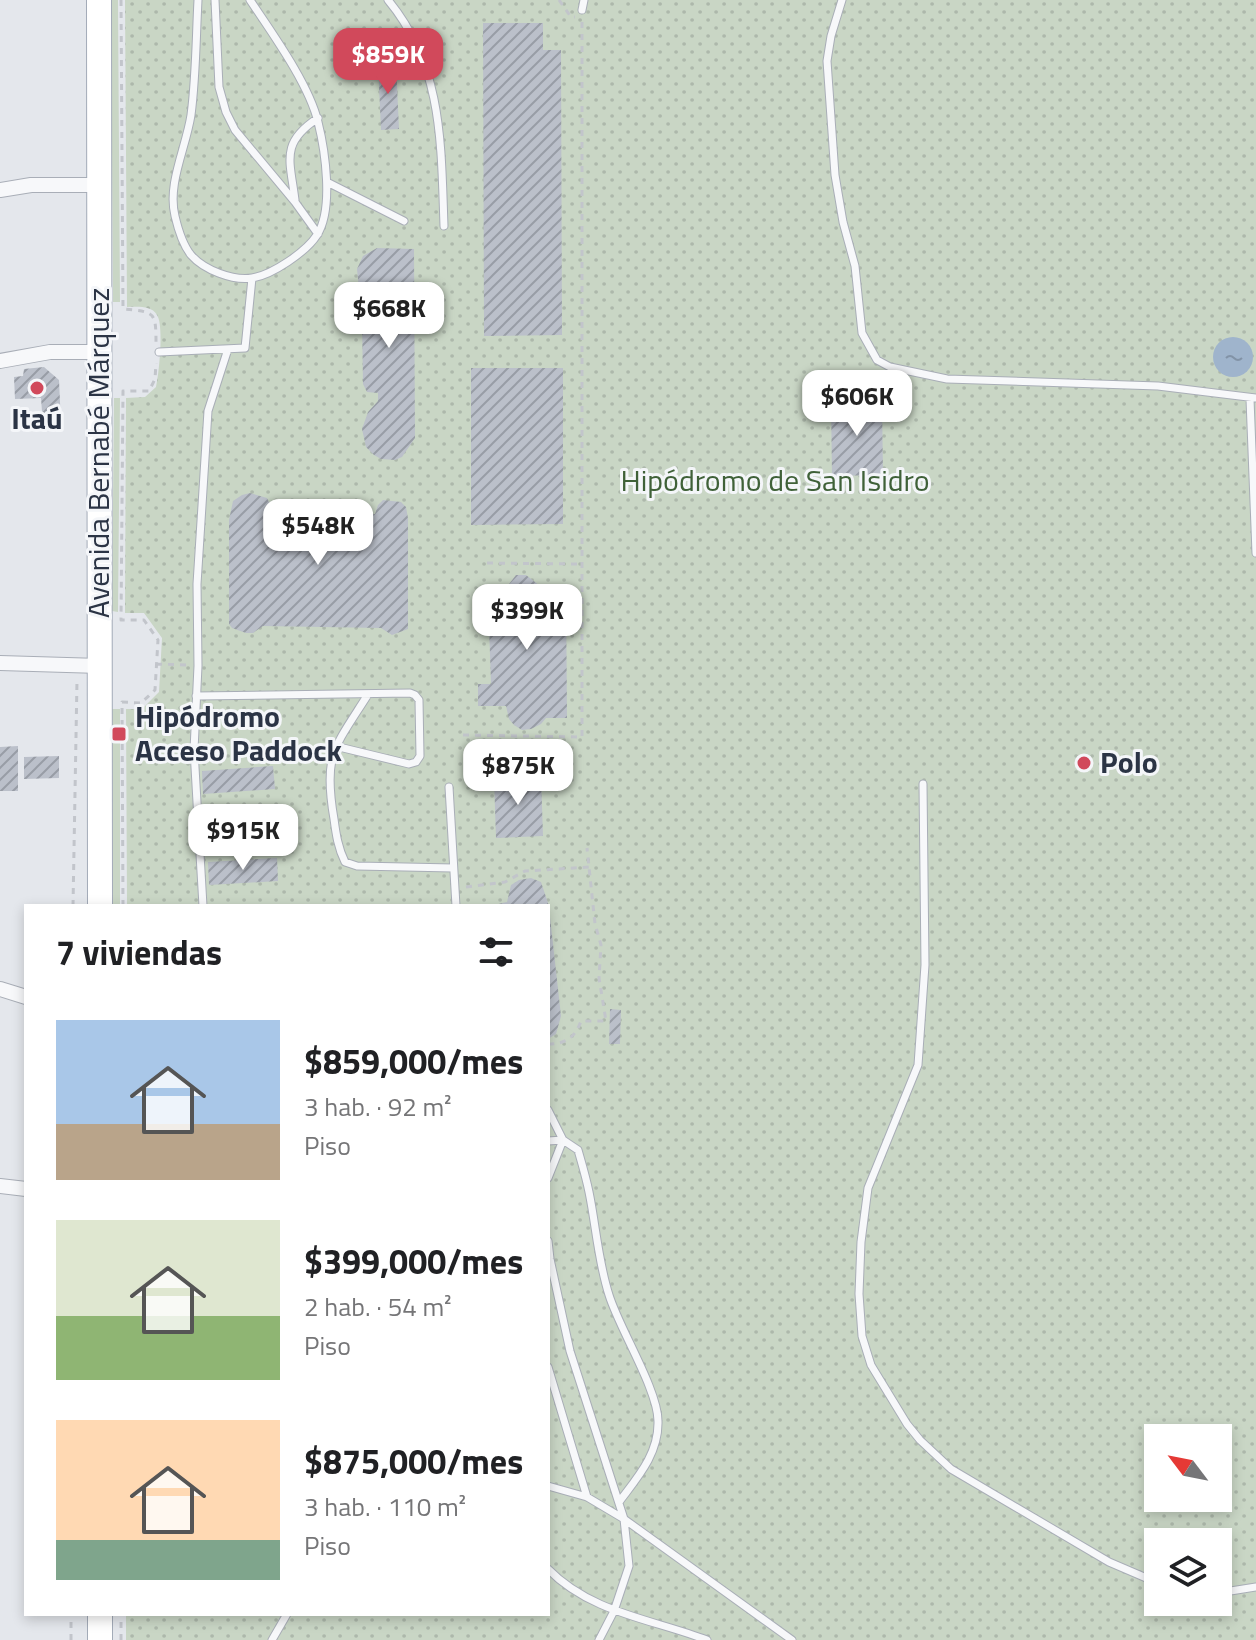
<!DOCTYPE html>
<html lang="es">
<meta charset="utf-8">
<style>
:root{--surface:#fff;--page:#f6f6f6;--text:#202124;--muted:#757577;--accent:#d1495b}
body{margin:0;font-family:"Titillium Web",sans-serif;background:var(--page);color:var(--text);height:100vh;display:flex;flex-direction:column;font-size:30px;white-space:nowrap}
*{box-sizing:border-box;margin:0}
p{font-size:26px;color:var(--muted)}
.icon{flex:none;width:44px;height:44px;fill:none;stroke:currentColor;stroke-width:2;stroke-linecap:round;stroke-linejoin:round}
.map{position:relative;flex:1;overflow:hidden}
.sheet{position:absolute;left:24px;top:904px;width:526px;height:712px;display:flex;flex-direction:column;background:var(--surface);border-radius:0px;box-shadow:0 4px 12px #0003}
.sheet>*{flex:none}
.needle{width:52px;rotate:302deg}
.buttons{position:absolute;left:1144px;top:1424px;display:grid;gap:16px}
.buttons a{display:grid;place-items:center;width:88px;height:88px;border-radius:0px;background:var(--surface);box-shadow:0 4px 12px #0003;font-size:40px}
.price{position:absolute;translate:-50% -68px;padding:0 18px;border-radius:16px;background:#fff;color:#222;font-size:26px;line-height:52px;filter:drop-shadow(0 2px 4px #0008)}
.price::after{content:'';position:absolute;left:50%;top:48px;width:24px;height:18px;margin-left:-12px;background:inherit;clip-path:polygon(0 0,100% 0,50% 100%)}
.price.selected{background:var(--accent);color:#fff}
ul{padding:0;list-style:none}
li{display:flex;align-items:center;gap:24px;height:200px;padding:0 32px}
li span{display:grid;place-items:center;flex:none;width:224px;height:160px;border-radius:0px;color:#555}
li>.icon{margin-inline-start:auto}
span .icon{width:96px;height:96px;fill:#fffc;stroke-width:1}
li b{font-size:34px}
h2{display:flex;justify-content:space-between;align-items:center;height:96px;padding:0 32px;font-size:34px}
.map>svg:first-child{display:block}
.grass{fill:#c9d6c5}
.park{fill:url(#park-dots);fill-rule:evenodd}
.water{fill:url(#water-ripples)}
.building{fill:url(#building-hatch)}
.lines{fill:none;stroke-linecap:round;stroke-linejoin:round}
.service-casing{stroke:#a9aeb7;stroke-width:9}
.minor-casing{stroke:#a9aeb7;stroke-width:16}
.primary-casing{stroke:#a3abb8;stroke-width:26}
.path{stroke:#c2c5cb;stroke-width:3;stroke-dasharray:6 6;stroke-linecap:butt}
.service{stroke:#f7f8fa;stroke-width:7}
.minor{stroke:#f7f8fa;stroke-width:14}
.primary{stroke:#fff;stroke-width:24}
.poi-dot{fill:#d1495b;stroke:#f4f6f9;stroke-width:3}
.labels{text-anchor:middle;stroke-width:6;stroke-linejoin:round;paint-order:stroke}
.poi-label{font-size:30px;font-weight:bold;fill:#2b3445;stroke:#f4f6f9;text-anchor:start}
.street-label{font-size:30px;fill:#2b3445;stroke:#f4f6f9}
.park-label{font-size:30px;fill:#3f6138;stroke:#f4f6f9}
</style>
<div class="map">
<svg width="1256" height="1640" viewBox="0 0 1256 1640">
<defs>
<pattern id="park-dots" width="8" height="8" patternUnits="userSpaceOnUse" patternTransform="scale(2)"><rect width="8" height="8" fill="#c9d6c5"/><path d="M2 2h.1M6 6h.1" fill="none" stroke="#adb8ab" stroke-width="1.8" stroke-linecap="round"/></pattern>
<pattern id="water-ripples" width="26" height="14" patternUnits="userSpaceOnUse" patternTransform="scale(2)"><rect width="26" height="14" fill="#9fb4cc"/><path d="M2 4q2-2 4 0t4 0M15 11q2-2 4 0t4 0" fill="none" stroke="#8293a7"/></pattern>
<pattern id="building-hatch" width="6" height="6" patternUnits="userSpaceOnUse" patternTransform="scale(2)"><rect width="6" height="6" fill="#bbc0ca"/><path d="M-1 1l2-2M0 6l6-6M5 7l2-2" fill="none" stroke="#989da6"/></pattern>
</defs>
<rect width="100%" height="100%" fill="#e4e7ec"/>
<path class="grass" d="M111,0H118L120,302H113Z
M114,398H120L118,612L112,611Z
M112,709H120V906H113Z"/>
<path class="park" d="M125,0H1256V1640H126V1614H548V906H127L126,709H142L159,692L162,638L144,613H125L126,398L145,397L156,387C159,374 164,325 157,315C151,305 137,307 127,307ZM1158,1438H1218V1498H1158ZM1158,1542H1218V1602H1158Z"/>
<path class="water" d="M1213 357a20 20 0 1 1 40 0a20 20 0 1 1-40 0Z"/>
<path class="building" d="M483,23H543V50H561L562,335L484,336Z
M396,63L399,129L381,130L378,64Z
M377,248L414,249L415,438L402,457L395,460L381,459L374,455L366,447L362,429L368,412L378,401V393L367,392L363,384L362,321L367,312L378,311V301L365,296L359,289L357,269L363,256Z
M44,367L59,380L61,424L43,425L41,398L15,399L14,377L23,376L24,369Z
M471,368H563V524L471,525Z
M882,401L883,475L832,476L831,402Z
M250,493L267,498L272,508L375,514L378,505L383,500L401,502L406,507L408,518V629L392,635L381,628L263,626L253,633H246L232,628L229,624V520L233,501L242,495Z
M516,575H526L540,586L566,584L567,718H546L541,724L531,729L522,730L514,725L509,719L506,706H478V684H491L489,625H479V596L504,597L506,588Z
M18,746V791H0V747Z
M59,756V778L24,779V757Z
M273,766L275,789L203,794L202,771Z
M541,776L543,836L496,838L494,778Z
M277,858L278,881L209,885L208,862Z
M531,878L541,882L549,906H490L507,902L511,885L519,880Z
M548,917H550L561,1016L556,1034L548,1039Z
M610,1009L621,1010L620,1044H609Z"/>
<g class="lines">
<defs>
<path id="service" d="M198,0C196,38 196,77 191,115C186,148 167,184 175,216C178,229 183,245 191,255C204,270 233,281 252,278C272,275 306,252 317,235C334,209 325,150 318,122C309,84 272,33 250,0
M215,0L219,87L226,112L235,130L295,202L318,234
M388,0C443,66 441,144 444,226
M842,0L831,36L827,61L835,175L843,222L855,266L862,333L877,360L890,367L947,379L1158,386L1256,398
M582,10L584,0
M327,182L404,221
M295,200C290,160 280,143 318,118
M159,352L245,348L252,278
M1250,399L1256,553
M196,696L410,693L415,695L419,700L420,756L416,762L409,764L335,746
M367,696C334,748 323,755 334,819C336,834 338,848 345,862L357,866L453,868
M923,784L925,965L918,1065L868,1188L861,1242L859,1294L862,1336L871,1365L907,1424L920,1440L951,1469L1109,1562L1158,1583
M449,787L456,906
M203,906L194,750L198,666L197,584L208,411L228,349
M548,1110L563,1140L548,1178
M548,1141L563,1140L578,1150C582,1164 586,1177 589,1192C596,1226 598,1261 609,1295C619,1328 658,1390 658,1421C659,1454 637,1478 619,1502
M548,1241L550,1259L570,1351L624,1519L792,1640
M548,1367L587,1497
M548,1486L587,1497L624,1519L629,1566L614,1611L599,1640
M548,1569C591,1613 652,1619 707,1640
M1218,1593L1256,1587
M272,1640L287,1614"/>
<path id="minor" d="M0,190L31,185H98
M0,361L50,352H100
M0,663L100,666
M0,989L26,997
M0,1186L26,1189"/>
<path id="primary" d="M99,0L100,906
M100,1614V1640"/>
</defs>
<use href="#service" class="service-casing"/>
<use href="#minor" class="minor-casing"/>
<use href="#primary" class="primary-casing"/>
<path class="path" d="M121,0L123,309C155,312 156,311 156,344
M559,0L571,17H575
M487,563L582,564
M156,664L188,665
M463,735L582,737V18
M466,887L505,882L525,871L589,867
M73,906L77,680
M123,906L122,702L141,703L155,690L158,640L144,620H121L123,391H149L155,379L156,363
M548,1044C565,1044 575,1038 581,1021H606L599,978L601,945L595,924L587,848
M71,1640V1614
M121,1640V1614"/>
<use href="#service" class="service"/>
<use href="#minor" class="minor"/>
<use href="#primary" class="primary"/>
</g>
<g class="poi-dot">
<circle cx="37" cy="388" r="8"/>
<rect x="111" y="726" width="16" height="16" rx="4"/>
<circle cx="1084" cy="763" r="8"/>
</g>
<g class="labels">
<g class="poi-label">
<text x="37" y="429" text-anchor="middle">Itaú</text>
<text x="135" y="727">Hipódromo<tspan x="135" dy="34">Acceso Paddock</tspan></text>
<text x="1100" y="773">Polo</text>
</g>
<g class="street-label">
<text transform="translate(99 453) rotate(-90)" y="10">Avenida Bernabé Márquez</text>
</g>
<g class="park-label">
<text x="775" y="491">Hipódromo de San Isidro</text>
</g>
</g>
</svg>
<div class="buttons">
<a><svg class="needle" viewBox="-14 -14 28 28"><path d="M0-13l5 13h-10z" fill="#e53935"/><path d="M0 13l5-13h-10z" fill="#757577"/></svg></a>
<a><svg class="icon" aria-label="layers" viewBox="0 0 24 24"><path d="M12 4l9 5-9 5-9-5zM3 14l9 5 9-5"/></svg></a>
</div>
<b class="price selected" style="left:388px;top:96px">$859K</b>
<b class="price" style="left:389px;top:350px">$668K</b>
<b class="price" style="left:857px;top:438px">$606K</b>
<b class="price" style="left:318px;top:567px">$548K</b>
<b class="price" style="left:527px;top:652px">$399K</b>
<b class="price" style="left:518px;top:807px">$875K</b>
<b class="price" style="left:243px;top:872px">$915K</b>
<section class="sheet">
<h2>7 viviendas<svg class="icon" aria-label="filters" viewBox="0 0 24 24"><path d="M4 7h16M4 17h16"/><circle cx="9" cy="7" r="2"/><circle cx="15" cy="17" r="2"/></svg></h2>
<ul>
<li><span style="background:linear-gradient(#a9c7e8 65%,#b9a48a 0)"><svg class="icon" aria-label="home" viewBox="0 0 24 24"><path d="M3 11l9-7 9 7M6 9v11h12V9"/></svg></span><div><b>$859,000/mes</b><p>3 hab. · 92 m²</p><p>Piso</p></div></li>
<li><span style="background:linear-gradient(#dfe7d0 60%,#8fb573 0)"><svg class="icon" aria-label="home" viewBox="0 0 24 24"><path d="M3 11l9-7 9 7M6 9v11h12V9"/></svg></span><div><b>$399,000/mes</b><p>2 hab. · 54 m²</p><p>Piso</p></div></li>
<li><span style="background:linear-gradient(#ffd9b3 75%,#7fa58c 0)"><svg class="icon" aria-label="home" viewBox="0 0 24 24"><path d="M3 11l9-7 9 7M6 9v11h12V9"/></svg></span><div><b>$875,000/mes</b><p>3 hab. · 110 m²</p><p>Piso</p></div></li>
</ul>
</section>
</div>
